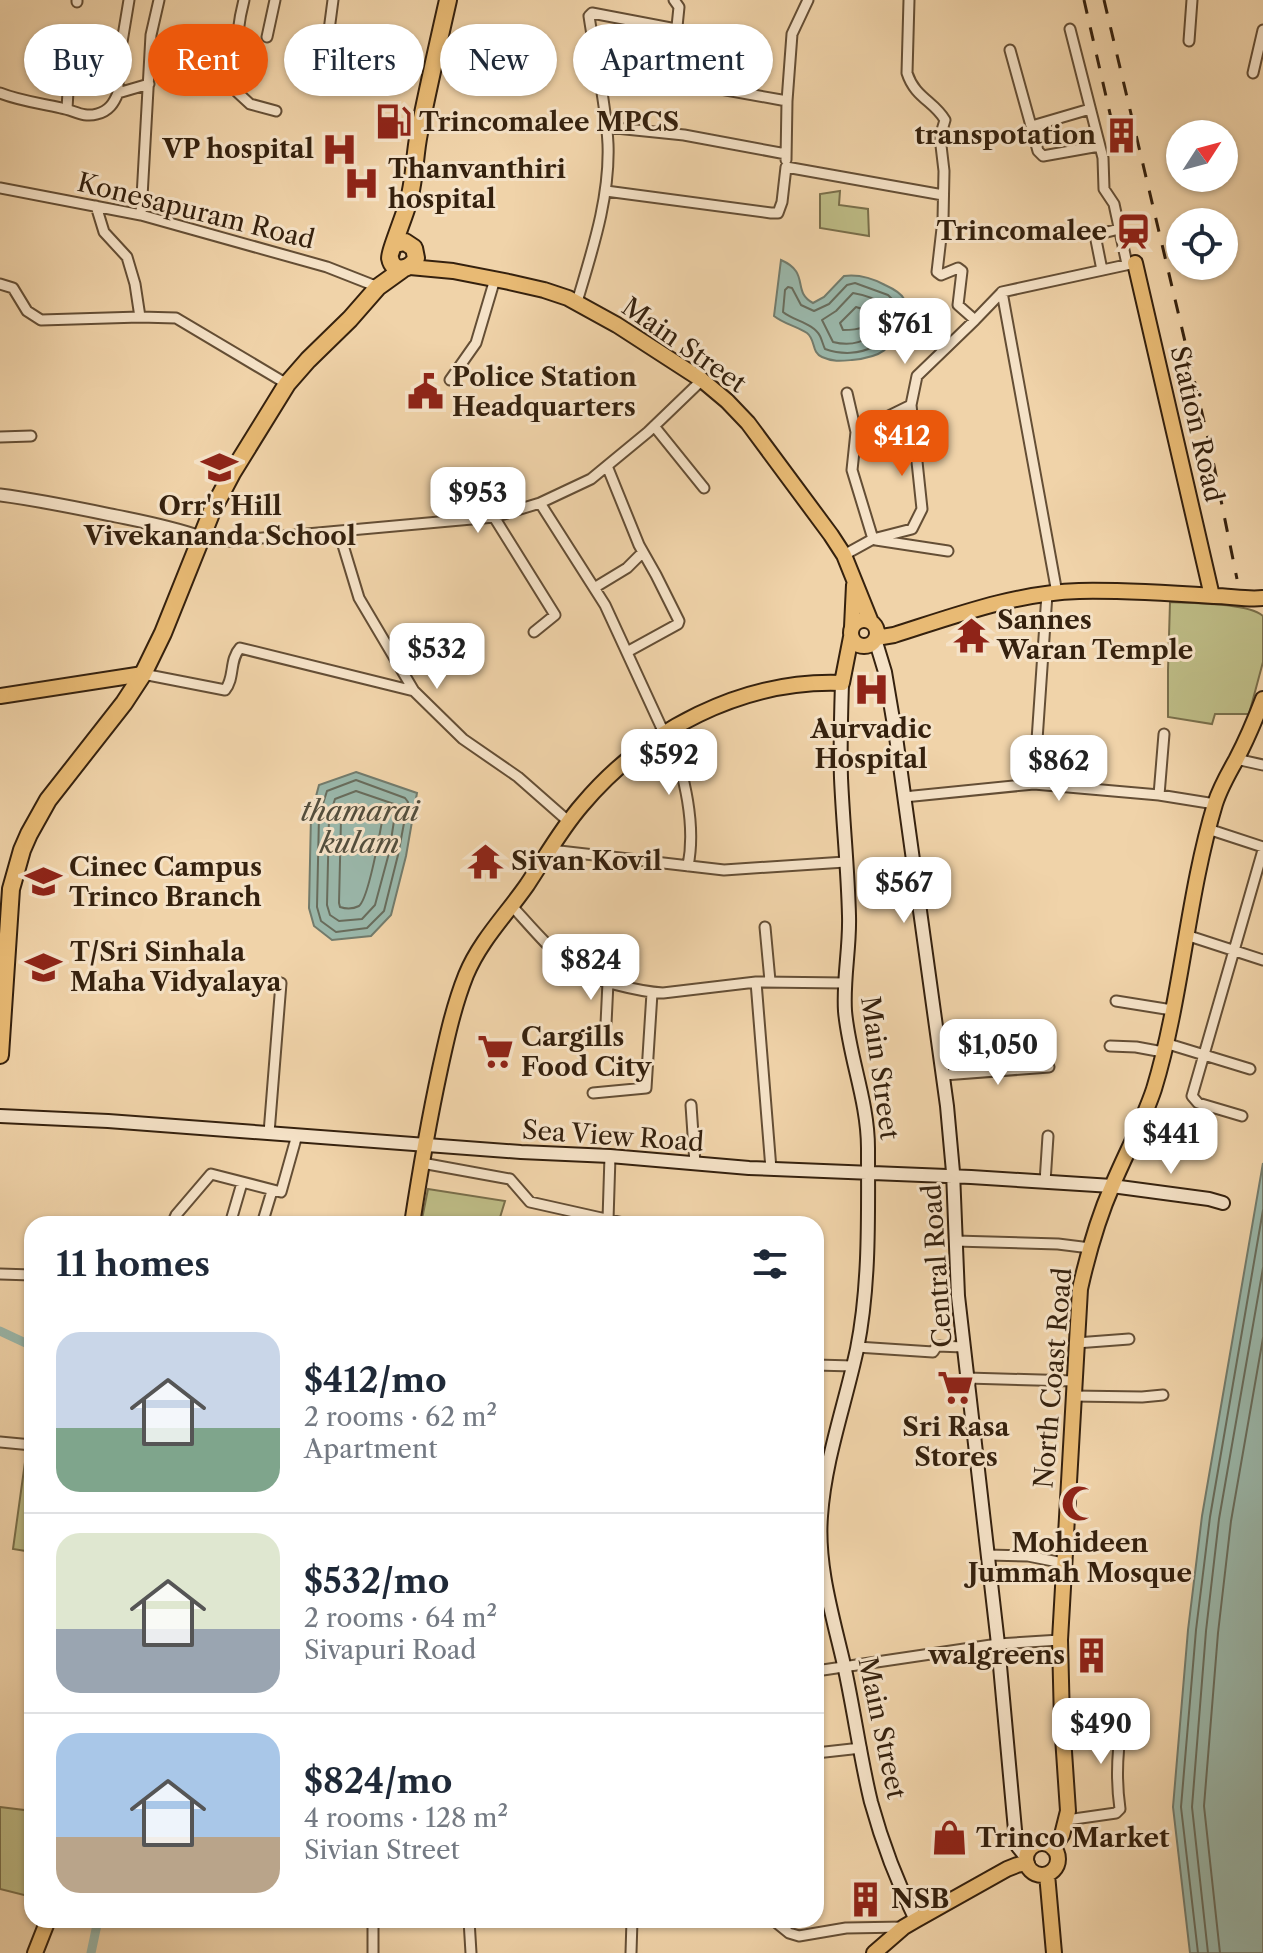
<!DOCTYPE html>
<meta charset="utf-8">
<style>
:root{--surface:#fff;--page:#f6f6f7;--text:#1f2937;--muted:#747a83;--line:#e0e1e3;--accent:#ea580c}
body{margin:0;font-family:"Libre Caslon Text",serif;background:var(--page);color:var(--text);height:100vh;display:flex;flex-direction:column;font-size:30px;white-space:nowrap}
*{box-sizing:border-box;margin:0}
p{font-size:26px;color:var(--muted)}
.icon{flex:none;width:44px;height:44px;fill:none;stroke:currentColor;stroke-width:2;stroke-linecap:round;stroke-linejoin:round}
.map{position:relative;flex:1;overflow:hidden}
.side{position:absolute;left:24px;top:1216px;width:800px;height:712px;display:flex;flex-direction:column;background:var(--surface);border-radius:24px;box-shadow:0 2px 6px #0004}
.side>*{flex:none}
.top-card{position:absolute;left:24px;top:24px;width:800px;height:72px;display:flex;gap:16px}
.needle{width:52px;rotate:54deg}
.buttons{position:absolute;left:1166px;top:120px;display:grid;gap:16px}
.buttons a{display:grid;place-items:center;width:72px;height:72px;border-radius:50%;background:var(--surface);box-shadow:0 2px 6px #0004;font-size:40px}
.price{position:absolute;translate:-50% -68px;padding:0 18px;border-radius:16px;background:#fff;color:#222;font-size:26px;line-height:52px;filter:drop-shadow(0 2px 4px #0008)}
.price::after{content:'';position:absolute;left:50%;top:48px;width:24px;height:18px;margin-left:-12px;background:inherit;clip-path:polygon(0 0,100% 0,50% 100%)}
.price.selected{background:var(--accent);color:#fff}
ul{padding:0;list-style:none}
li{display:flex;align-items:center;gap:24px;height:200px;padding:0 32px}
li+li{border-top:2px solid var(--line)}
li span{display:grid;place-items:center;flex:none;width:224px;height:160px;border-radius:24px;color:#555}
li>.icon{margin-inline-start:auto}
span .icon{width:96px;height:96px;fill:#fffc;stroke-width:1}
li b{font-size:34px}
h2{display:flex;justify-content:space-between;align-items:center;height:96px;padding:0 32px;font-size:34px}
.chip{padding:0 28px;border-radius:36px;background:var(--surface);box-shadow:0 2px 6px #0004;font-size:28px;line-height:72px}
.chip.selected{background:var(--accent);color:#fff}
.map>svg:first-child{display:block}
.green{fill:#bdbb85;stroke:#796e4a;stroke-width:2}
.water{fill:#9ab7aa;stroke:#727b6c;stroke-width:2}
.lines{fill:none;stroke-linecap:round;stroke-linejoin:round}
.shore{stroke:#686c5c;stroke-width:2}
.canal{stroke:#9ab7aa;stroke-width:9}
.minor-casing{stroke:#644e35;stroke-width:13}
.tertiary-casing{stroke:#644e35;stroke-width:15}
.secondary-casing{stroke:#35210e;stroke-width:16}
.primary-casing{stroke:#35210e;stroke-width:18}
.trunk-casing{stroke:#35210e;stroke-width:20}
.minor{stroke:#f5e2c7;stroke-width:9}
.tertiary{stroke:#f5e2c7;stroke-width:11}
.secondary{stroke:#f5e2c7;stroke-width:12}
.primary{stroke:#e8ba74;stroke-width:14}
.trunk{stroke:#e8ba74;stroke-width:16}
.rail{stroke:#35210e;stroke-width:3;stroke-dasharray:14 14;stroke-linecap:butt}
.labels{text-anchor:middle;stroke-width:6;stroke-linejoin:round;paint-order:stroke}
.poi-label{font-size:26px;font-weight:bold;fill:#35210e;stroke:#f5e2c7;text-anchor:start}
.street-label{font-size:26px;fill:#35210e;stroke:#f5e2c7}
.water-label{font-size:28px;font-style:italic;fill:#534e3d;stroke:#f5e2c7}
</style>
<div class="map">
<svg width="1263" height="1953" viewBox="0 0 1263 1953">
<rect width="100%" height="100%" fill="#f0d3a9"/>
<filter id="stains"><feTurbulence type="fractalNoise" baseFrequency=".0025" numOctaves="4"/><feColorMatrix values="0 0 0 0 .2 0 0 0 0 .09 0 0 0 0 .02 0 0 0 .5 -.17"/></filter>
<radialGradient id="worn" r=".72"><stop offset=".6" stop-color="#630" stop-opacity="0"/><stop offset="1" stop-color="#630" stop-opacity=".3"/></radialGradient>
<path class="green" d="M840,191L839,205L868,209L869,236L820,228V194Z
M1170,602C1191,603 1249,603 1263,616V662L1249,714H1215L1212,724L1168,717V670Z
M428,1189L505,1201L498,1224H421Z
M26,1455L32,1456V1552L13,1549Z
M0,1807L32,1811V1897L0,1889Z"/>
<path class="water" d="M781,260C811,273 791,291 813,303L824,297L844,276C859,274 872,278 885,285C905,294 911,302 902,322C891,350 882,357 852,360C841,361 833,362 822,357C811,352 816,340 807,333C796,326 784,324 774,316Z
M356,772L417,793L406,856L391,915L371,936L332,940L314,926L309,908L311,815L319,785Z
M1263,1163V1953H1190L1173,1807L1188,1630L1202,1516Z"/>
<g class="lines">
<path class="shore" d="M855,283L888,295L898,305C896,345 859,361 825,349C823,345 822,340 820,336C813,323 794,321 783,312L785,290L788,287L792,288L801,305L814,311L829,304L847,285Z
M853,293C865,295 878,299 887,307C884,334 860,349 833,342L822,320L836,311Z
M856,307L872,312C871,329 857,330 843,330L840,323Z
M356,780L405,798L408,802L398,855L384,911L367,928L336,932L321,921L317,907L319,816L327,791Z
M356,791L394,804L396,808L389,853L375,905L362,919L339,921L330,915L327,905L329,818L335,799Z
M356,804L380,812L383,816C380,832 369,898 359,906C353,909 346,909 340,907L339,903L341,819L344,808Z
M1198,1953L1181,1807L1196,1630L1210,1517L1263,1210
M1208,1953L1192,1807L1206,1631L1219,1519L1263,1268
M1220,1953L1204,1806L1218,1633L1231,1521L1263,1338"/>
<path class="canal" d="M0,1331L32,1346
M91,1953L98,1920"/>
<defs>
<path id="minor" d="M244,0C236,30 235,61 237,92L250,104L276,111
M674,0L679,7L674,56L676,81L787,101
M909,0L907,73C915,98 934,101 945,120L940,137L944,171L943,220L937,272L941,275L958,268L962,271L958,305L975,320L1002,292
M77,2V0
M628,21L627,54L630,57
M1070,29L1103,158L1104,189L1114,204L1127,264
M267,37L275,0
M328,38L333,0
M1189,41L1192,0
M1010,50L1038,151L1043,156L1099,146
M597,68L676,81
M1253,73L1263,30
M0,93C20,101 40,103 61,108C74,110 83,118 97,114C109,111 114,103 118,93L149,84
M118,93V66L129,0
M67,109L71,38
M1032,126L1090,109
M606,127L684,135L786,154
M786,160L787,101L792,34L808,0
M0,188L141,215L327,267L378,287
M606,191L771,213H778L782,202L786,167L943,195
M96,206L104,232L127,257L135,284L140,317
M141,215L151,35L159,0
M1102,270L1095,235L1119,229
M0,284L13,288L27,311L41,320L140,317L176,318L287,384
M577,302C592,251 610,198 608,144C606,102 595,57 589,16L592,13L676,29
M450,380L476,343L495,279
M654,426L704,488
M856,432L911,405L917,376L975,320
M0,437L31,436
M607,466L639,545L656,575L679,621L678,624L627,652
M540,503L605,605L664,733
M494,517L555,615L534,632
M339,532L359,598L414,691L463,739L518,777L568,821
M200,537L230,541L494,517L540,503L591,479L648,432L702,380
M873,539L912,529L922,509L911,405
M876,540L948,551
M844,555L873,539L852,470L856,432L847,393
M594,588L627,568L643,552
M1057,593L1002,292L1135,263
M143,674L225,690C235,678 229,660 240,648L414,691
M670,729C682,772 697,821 688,866
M1236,759L1263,765
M1034,784L1047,594
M1159,795L1164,734
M904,797L1034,784L1159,795L1215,804
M1208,829L1263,847
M551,850L724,870L845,862
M512,906C531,927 551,951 573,968C589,980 642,992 663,993L756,982L845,983
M765,927L770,981
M1186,935L1263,960
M756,982L771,1169
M1116,1001L1172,1010
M606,1024L608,982
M1165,1043L1250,1069
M1110,1046L1136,1047L1163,1052
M944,1075L1049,1067
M593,1093L646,1088L652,993
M691,1105L695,1164
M1242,1116L1198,1103L1192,1096L1263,850
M269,1133L281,983
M422,1163L510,1179L530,1202L628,1224
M1045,1182L1048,1136
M608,1220L610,1156
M172,1224L176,1215L211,1174L281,1192L297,1135
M230,1224L242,1183
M262,1224L272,1191
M955,1241L1058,1244L1090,1248
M0,1274L32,1275
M1076,1343L1129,1339
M857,1347L933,1352L937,1346L964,1347
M816,1365L853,1366
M967,1378L1074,1381
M1073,1396L1142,1397L1163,1395
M0,1442L32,1445
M987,1555L1028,1556L1063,1563
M816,1671L998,1644L1060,1640
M1062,1722L1117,1721L1122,1724C1117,1752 1116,1781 1120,1809L1116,1813L1067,1820
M816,1753L861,1748
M373,1920V1953
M469,1920L471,1953
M773,1920L789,1933L799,1936L846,1928L904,1927
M736,1921L743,1920
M631,1953L632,1920"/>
<path id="tertiary" d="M0,495C39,500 77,508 116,516C145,522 172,527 200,537"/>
<path id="secondary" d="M875,639L885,672L896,737L947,1106L953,1172L958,1296L998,1644L1015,1830L1018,1847L1026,1857
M842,683C841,714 840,746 841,778C843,824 848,870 849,916C850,948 843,979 845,1011C849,1057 868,1101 868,1148C868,1214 870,1284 857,1349C845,1405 825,1459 821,1516C817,1566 833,1617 844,1665C854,1710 860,1757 871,1802C882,1842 897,1882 916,1920
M0,1116L108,1121L521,1152L610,1156L749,1168L971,1177L1112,1186L1209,1199L1223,1203"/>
<path id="primary" d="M1135,263L1212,596
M410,267L453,271L509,282L544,290L568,298L617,325L702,380L727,401L748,423L831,535L844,555L871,622
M851 633a13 13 0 1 1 26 0a13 13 0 1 1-26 0Z
M852,627L854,585
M876,638L894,635C954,616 1015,593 1079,591C1124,590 1169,593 1214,596C1230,596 1247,600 1263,598
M842,683L851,637
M0,696L143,674
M412,1224C420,1172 429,1120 440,1069C447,1037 454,1005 466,975C480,941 506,915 527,885C545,858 561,829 582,805C645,730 743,679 842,683
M1026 1859a16 16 0 1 1 32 0a16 16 0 1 1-32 0Z
M1053,1848L1062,1835L1068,1811L1062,1722L1060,1640L1080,1289C1088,1253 1098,1218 1113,1184C1126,1153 1143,1122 1154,1089C1182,997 1187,897 1215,804C1220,788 1228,774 1236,760C1246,741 1255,720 1263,699
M1047,1874L1054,1953
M35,1953L48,1920
M874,1953L904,1927L916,1920L1007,1869L1017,1865L1027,1863"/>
<path id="trunk" d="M395,244L405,242L414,248L416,258C411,269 393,275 390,258C389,254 405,214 407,206C415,183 414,157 419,133C428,88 438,44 448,0
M0,1055L11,889L22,850L29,834L48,800L124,703L143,674L163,633L212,511L232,473L287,384L308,360L350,319L378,287L403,269"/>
</defs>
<use href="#minor" class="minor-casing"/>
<use href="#tertiary" class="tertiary-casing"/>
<use href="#secondary" class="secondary-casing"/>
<use href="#primary" class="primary-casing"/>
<use href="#trunk" class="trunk-casing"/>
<use href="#minor" class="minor"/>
<use href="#tertiary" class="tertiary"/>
<use href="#secondary" class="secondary"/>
<use href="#primary" class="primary"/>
<use href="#trunk" class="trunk"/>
<path class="rail" d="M1084,0L1119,153
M1104,0L1211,451L1237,579"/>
</g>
<defs>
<symbol id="fuel-bare" viewBox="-9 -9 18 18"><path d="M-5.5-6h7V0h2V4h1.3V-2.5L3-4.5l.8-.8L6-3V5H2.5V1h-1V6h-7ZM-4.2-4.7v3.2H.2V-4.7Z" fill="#8f2418" stroke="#f5e2c7" stroke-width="2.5" paint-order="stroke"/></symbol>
<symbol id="building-bare" viewBox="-9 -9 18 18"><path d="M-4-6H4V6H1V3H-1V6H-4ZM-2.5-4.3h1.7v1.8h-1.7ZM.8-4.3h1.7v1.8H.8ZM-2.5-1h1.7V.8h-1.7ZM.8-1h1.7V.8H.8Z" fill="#8f2418" stroke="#f5e2c7" stroke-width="2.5" paint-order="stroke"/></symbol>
<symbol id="hospital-bare" viewBox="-9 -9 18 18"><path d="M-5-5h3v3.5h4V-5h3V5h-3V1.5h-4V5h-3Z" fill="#8f2418" stroke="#f5e2c7" stroke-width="2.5" paint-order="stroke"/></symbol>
<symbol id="station-bare" viewBox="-9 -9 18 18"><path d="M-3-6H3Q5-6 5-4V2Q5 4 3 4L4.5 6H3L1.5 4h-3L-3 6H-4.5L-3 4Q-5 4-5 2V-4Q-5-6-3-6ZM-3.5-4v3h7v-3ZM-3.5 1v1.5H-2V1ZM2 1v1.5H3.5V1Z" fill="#8f2418" stroke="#f5e2c7" stroke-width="2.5" paint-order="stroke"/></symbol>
<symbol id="civic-bare" viewBox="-9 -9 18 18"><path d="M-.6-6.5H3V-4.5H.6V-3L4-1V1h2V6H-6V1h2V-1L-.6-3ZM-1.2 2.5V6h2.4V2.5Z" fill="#8f2418" stroke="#f5e2c7" stroke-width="2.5" paint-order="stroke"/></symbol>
<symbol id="school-bare" viewBox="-9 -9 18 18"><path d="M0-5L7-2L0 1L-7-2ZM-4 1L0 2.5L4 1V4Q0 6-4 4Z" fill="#8f2418" stroke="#f5e2c7" stroke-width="2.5" paint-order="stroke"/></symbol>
<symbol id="temple-bare" viewBox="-9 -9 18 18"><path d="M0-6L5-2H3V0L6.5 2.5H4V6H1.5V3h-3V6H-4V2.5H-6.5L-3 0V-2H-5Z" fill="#8f2418" stroke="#f5e2c7" stroke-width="2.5" paint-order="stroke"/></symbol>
<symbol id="university-bare" viewBox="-9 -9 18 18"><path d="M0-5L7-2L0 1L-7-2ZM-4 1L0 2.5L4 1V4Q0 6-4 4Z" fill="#8f2418" stroke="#f5e2c7" stroke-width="2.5" paint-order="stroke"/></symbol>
<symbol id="supermarket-bare" viewBox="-9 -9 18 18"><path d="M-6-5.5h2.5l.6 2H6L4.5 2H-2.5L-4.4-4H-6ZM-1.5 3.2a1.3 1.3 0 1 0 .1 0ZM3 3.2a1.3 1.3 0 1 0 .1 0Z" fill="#8f2418" stroke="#f5e2c7" stroke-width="2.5" paint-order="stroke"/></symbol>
<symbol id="mosque-bare" viewBox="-9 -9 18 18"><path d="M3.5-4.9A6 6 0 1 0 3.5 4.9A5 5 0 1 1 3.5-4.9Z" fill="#8f2418" stroke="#f5e2c7" stroke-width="2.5" paint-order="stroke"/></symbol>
<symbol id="shop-bare" viewBox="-9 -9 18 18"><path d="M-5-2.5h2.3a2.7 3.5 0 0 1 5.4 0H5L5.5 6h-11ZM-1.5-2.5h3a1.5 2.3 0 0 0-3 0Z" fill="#8f2418" stroke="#f5e2c7" stroke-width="2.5" paint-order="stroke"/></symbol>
</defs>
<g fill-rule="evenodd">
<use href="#fuel-bare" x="368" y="96" width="51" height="51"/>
<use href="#building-bare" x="1096" y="110" width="51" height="51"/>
<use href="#hospital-bare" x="314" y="124" width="51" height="51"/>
<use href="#hospital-bare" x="336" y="158" width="51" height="51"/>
<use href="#station-bare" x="1108" y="206" width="51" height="51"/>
<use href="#civic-bare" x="400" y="366" width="51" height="51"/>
<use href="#school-bare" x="194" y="442" width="51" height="51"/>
<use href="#temple-bare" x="946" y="610" width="51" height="51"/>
<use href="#hospital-bare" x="846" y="664" width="51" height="51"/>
<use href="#temple-bare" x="460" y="836" width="51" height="51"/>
<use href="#university-bare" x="18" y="856" width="51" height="51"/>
<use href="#school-bare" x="18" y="942" width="51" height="51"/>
<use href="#supermarket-bare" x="470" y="1026" width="51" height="51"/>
<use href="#supermarket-bare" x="930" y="1362" width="51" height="51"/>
<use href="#mosque-bare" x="1054" y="1478" width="51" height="51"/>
<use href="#building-bare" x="1066" y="1630" width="51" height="51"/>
<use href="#shop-bare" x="924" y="1812" width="51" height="51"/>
<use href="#building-bare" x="840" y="1874" width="51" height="51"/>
</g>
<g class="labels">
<g class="poi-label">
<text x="419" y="131">Trincomalee MPCS</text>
<text x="1096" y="144" text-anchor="end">transpotation</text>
<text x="314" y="158" text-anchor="end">VP hospital</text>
<text x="388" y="178">Thanvanthiri<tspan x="388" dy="30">hospital</tspan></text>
<text x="1107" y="240" text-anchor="end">Trincomalee</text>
<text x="452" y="386">Police Station<tspan x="452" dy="30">Headquarters</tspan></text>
<text x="220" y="515" text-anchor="middle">Orr's Hill<tspan x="220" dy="30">Vivekananda School</tspan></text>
<text x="997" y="629">Sannes<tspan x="997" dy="30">Waran Temple</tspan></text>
<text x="871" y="738" text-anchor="middle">Aurvadic<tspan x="871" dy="30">Hospital</tspan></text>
<text x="511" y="870">Sivan Kovil</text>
<text x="69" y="876">Cinec Campus<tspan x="69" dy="30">Trinco Branch</tspan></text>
<text x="70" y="961">T/Sri Sinhala<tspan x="70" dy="30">Maha Vidyalaya</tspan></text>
<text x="521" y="1046">Cargills<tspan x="521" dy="30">Food City</tspan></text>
<text x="956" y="1436" text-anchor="middle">Sri Rasa<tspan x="956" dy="30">Stores</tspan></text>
<text x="1080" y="1552" text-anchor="middle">Mohideen<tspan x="1080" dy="30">Jummah Mosque</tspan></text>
<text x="1065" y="1664" text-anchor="end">walgreens</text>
<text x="976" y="1847">Trinco Market</text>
<text x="891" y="1908">NSB</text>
</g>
<g class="street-label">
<text transform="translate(196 211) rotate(14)" y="9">Konesapuram Road</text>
<text transform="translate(684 345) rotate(35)" y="9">Main Street</text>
<text transform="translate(1197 424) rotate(77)" y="9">Station Road</text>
<text transform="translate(880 1068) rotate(82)" y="9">Main Street</text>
<text transform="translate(613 1136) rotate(4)" y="9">Sea View Road</text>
<text transform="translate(937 1266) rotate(-94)" y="9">Central Road</text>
<text transform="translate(1053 1378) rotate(-85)" y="9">North Coast Road</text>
<text transform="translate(882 1728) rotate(78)" y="9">Main Street</text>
</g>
<g class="water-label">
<text x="360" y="821">thamarai<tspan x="360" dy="32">kulam</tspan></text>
</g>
</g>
<rect width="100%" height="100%" filter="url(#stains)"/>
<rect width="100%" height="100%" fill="url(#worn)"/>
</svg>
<div class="buttons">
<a><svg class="needle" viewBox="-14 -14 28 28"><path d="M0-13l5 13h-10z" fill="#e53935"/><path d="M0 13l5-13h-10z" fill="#747a83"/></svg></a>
<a><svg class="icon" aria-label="locate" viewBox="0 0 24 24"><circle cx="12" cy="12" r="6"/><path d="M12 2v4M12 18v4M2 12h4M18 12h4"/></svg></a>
</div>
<b class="price" style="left:905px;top:366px">$761</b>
<b class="price selected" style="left:902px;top:478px">$412</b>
<b class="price" style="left:478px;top:535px">$953</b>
<b class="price" style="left:437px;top:691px">$532</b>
<b class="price" style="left:669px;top:797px">$592</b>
<b class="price" style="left:1059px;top:803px">$862</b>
<b class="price" style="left:904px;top:925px">$567</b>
<b class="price" style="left:591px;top:1002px">$824</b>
<b class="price" style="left:998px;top:1087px">$1,050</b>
<b class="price" style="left:1171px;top:1176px">$441</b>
<b class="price" style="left:1101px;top:1766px">$490</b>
<div class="top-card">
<a class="chip">Buy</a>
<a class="chip selected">Rent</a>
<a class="chip">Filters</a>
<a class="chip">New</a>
<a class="chip">Apartment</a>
</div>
<section class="side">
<h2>11 homes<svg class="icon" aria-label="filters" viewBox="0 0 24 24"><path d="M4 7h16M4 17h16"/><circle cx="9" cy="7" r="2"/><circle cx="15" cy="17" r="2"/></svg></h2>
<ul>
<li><span style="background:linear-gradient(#c9d6e8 60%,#7fa58c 0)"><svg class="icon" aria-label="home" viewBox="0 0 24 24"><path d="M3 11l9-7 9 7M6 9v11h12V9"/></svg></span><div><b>$412/mo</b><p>2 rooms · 62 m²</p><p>Apartment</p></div></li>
<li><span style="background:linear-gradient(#dfe7d0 60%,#9aa5b1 0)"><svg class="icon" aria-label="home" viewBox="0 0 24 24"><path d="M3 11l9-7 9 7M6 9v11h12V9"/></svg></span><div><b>$532/mo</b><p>2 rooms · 64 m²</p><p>Sivapuri Road</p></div></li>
<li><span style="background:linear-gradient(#a9c7e8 65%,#b9a48a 0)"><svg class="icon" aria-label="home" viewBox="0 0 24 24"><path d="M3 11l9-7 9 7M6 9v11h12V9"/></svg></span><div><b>$824/mo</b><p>4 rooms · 128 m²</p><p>Sivian Street</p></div></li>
</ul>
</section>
</div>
